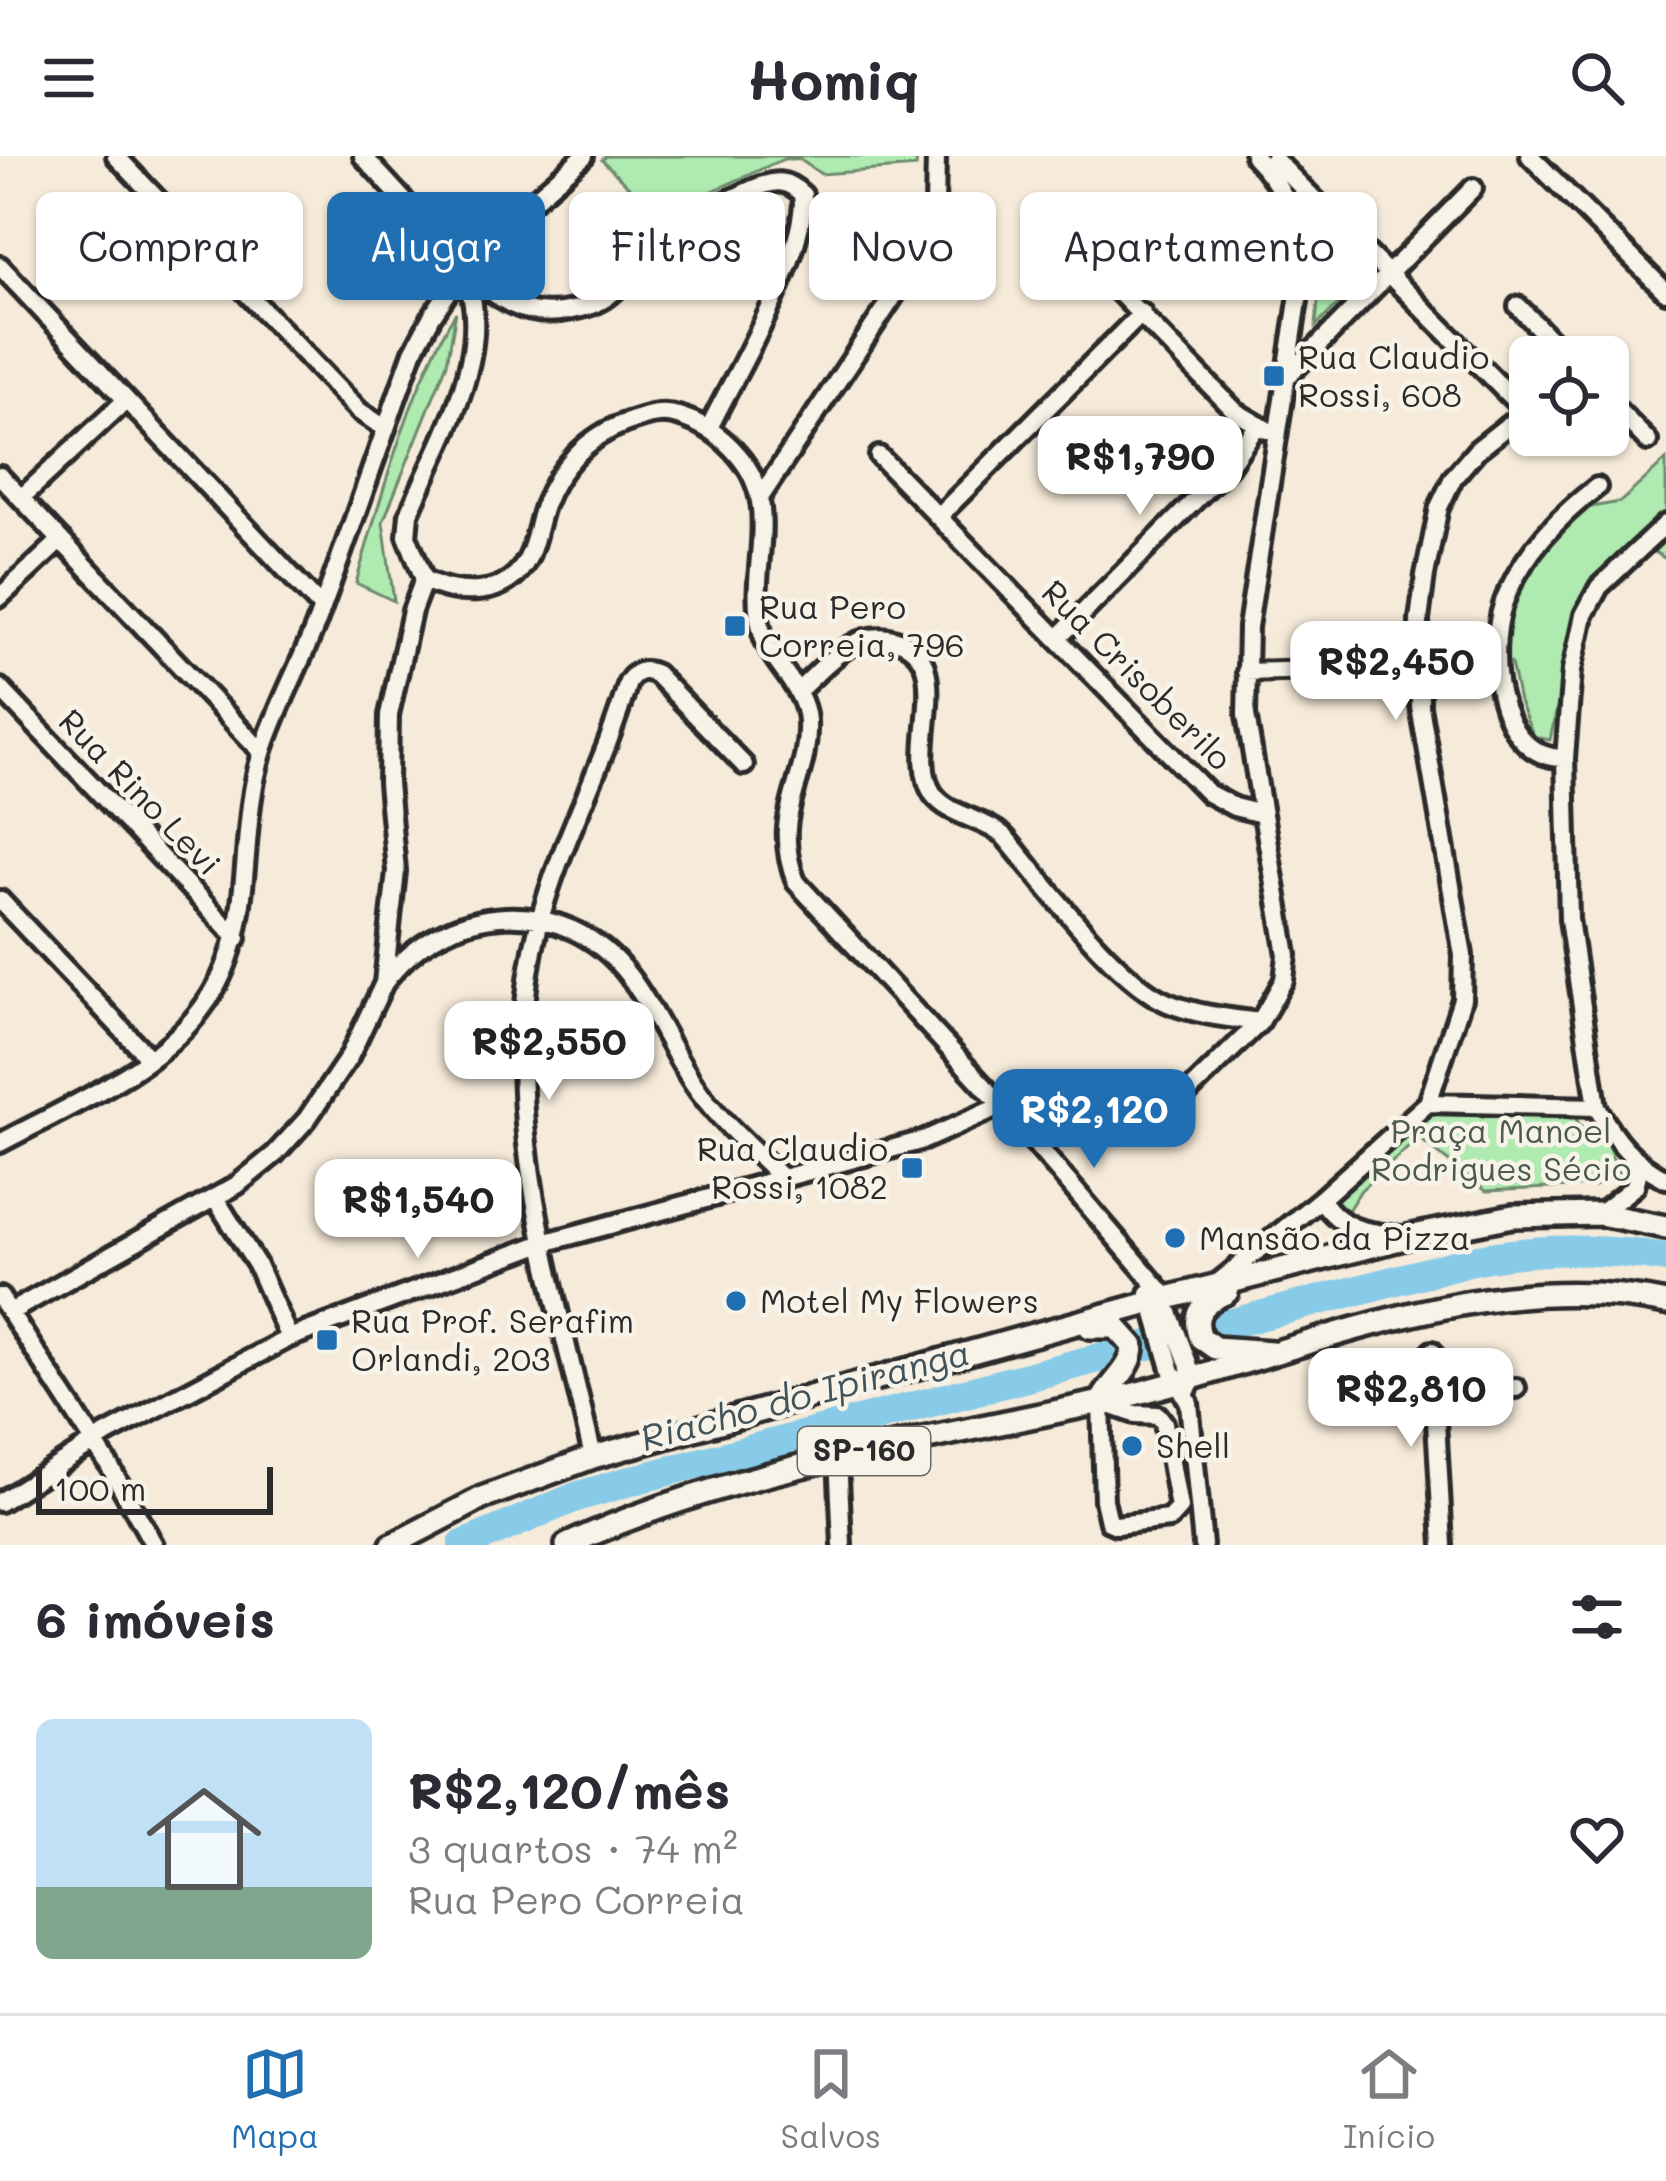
<!DOCTYPE html>
<html lang="pt">
<meta charset="utf-8">
<style>
:root{--surface:#fff;--page:#f2f2f3;--text:#2b2b33;--muted:#7c7c81;--line:#e1e1e2;--accent:#1f6fb2}
body{margin:0;font-family:Mali,sans-serif;background:var(--page);color:var(--text);height:100vh;display:flex;flex-direction:column;font-size:45px;white-space:nowrap}
*{box-sizing:border-box;margin:0}
p{font-size:39px;color:var(--muted)}
.icon{flex:none;width:66px;height:66px;fill:none;stroke:currentColor;stroke-width:2;stroke-linecap:round;stroke-linejoin:round}
.map{position:relative;height:1389px;overflow:hidden}
.sheet{display:flex;flex-direction:column;background:var(--surface);flex:1}
.sheet>*{flex:none}
.hud{position:absolute;left:36px;top:36px;width:1596px;height:108px;display:flex;gap:24px}
.controls{position:absolute;left:1509px;top:180px;display:grid;gap:24px}
.controls a{display:grid;place-items:center;width:120px;height:120px;border-radius:18px;background:var(--surface);box-shadow:0 3px 9px #0004;font-size:60px}
.scale{position:absolute;left:36px;bottom:30px;width:237px;box-sizing:border-box;padding-left:12px;border:6px solid #2b2b2b;border-top:0;font-size:33px;line-height:42px;white-space:nowrap;color:#2b2b2b;-webkit-text-stroke:9px #f7f3e8;paint-order:stroke}
.price{position:absolute;translate:-50% -102px;padding:0 27px;border-radius:24px;background:#fff;color:#222;font-size:39px;line-height:78px;filter:drop-shadow(0 3px 6px #0008)}
.price::after{content:'';position:absolute;left:50%;top:72px;width:36px;height:27px;margin-left:-18px;background:inherit;clip-path:polygon(0 0,100% 0,50% 100%)}
.price.on{background:var(--accent);color:#fff}
ul{padding:0;list-style:none}
li{display:flex;align-items:center;gap:36px;height:300px;padding:0 36px}
li+li{border-top:3px solid var(--line)}
li span{display:grid;place-items:center;flex:none;width:336px;height:240px;border-radius:18px;color:#555}
li>.icon{margin-inline-start:auto}
span .icon{width:144px;height:144px;fill:#fffc;stroke-width:1}
li b{font-size:51px}
h2{display:flex;justify-content:space-between;align-items:center;height:144px;padding:0 36px;font-size:51px}
.tag{padding:0 42px;border-radius:18px;background:var(--surface);box-shadow:0 3px 9px #0004;font-size:42px;line-height:108px}
.tag.on{background:var(--accent);color:#fff}
header{display:flex;justify-content:space-between;align-items:center;height:156px;padding:0 36px;background:var(--surface);font-size:54px;font-weight:700}
.tabs{display:flex;justify-content:space-around;align-items:center;height:168px;border-top:3px solid var(--line);background:var(--surface);font-size:33px;color:var(--muted)}
.tabs a{display:grid;justify-items:center;gap:6px}
.tabs .on{color:var(--accent)}
.map>svg:first-child{display:block}
.green{fill:#afeab0;stroke:#6d8a6e;stroke-width:3}
.lines{fill:none;stroke-linecap:round;stroke-linejoin:round}
.river{stroke:#88cbe9;stroke-width:30}
.minor-casing{stroke:#2b2b2b;stroke-width:26}
.major-casing{stroke:#2b2b2b;stroke-width:30}
.minor{stroke:#f7f3e8;stroke-width:16}
.major{stroke:#f7f3e8;stroke-width:21}
.poi-dot{fill:#1f6fb2;stroke:#f7f3e8;stroke-width:4.5}
.labels{text-anchor:middle;stroke-width:9;stroke-linejoin:round;paint-order:stroke}
.shield{fill:#f7f3e8;stroke:#686764;stroke-width:3}
.shield-label{font-size:30px;font-weight:bold;fill:#2b2b2b}
.poi-label{font-size:33px;fill:#2b2b2b;stroke:#f7f3e8;text-anchor:start}
.street-label{font-size:33px;fill:#2b2b2b;stroke:#f7f3e8}
.park-label{font-size:33px;fill:#4c5b4c;stroke:#f7f3e8}
.water-label{font-size:36px;font-style:italic;fill:#42535a;stroke:#f7f3e8}
</style>
<header><svg class="icon" aria-label="menu" viewBox="0 0 24 24"><path d="M4 6h16M4 12h16M4 18h16"/></svg>Homiq<svg class="icon" aria-label="search" viewBox="0 0 24 24"><circle cx="10" cy="10" r="6"/><path d="M15 15l6 6"/></svg></header>
<div class="map">
<svg width="1666" height="1389" viewBox="0 0 1666 1389">
<rect width="100%" height="100%" fill="#f6ebda"/>
<filter id="ink" filterUnits="userSpaceOnUse"><feTurbulence type="fractalNoise" baseFrequency=".00833" numOctaves="2"/><feDisplacementMap in="SourceGraphic" scale="24" xChannelSelector="R" yChannelSelector="G"/><feConvolveMatrix kernelMatrix="1 2 1 2 8 2 1 2 1" color-interpolation-filters="sRGB"/></filter>
<g filter="url(#ink)">
<path class="green" d="M606,0H917L916,11L821,18L799,3H784L686,47L670,60L638,40L602,4Z
M777,48L750,128L699,82Z
M1324,71L1370,116L1316,170Z
M456,156L447,207L383,366L394,445L356,427C380,344 411,228 456,156Z
M1666,304V403L1633,383L1581,440L1550,584L1534,581L1519,546L1511,507L1500,504L1512,438H1520L1530,409L1580,353L1620,346Z
M1428,950L1572,957L1585,976L1608,990L1619,1019L1594,1030L1486,1035L1419,982L1361,1034L1345,1059L1332,1047Z"/>
<g class="lines">
<path class="river" d="M463,1389L576,1341L630,1325L1473,1104C1538,1091 1600,1092 1666,1102"/>
<defs>
<path id="minor" d="M116,0L359,255L386,273
M363,0L453,98C509,176 441,281 409,358L407,380L424,423C457,442 509,442 528,402C536,386 538,367 544,350C558,312 587,281 625,267C643,261 659,254 678,260C704,268 721,279 738,299C785,353 745,416 762,476C771,509 805,530 807,565C810,627 769,656 796,726L1016,965L1161,1135L1188,1207L1192,1223L1186,1237
M1530,0L1666,136
M1274,3L1525,255
M1071,87L1236,256L1267,274
M0,110L322,452
M468,116C499,144 525,163 567,155C583,152 598,149 611,138C630,122 645,101 663,85C689,62 722,47 753,33C774,24 786,22 803,39C805,104 738,212 709,272
M1518,150L1567,201
M1290,218L1473,32
M1608,244L1648,285
M879,300L1208,637L1234,651L1262,658
M0,320L262,596
M761,340L925,93L935,53L936,0
M21,342L126,244
M938,361L1142,157
M1666,368L1599,431L1584,459L1572,514L1565,602L1569,763L1597,951C1614,984 1633,1006 1666,1023
M0,441L61,384
M1059,481L1229,310L1257,270
M1246,516L1417,511
M0,532L237,782
M798,535C827,509 856,469 899,485C958,506 905,596 933,638C949,660 983,662 1004,680C1043,725 1115,825 1168,847C1197,859 1229,862 1260,866
M1565,602C1493,604 1484,486 1508,436C1527,394 1560,359 1597,331
M0,744L150,903
M384,827C444,745 565,735 629,820C657,856 673,901 701,938C725,970 756,996 784,1024
M1428,947L1462,843L1463,799L1420,550L1419,464L1425,419L1439,351L1453,322L1477,294L1530,252
M0,987C72,948 161,914 208,844C258,769 236,679 262,597C277,550 301,508 318,463C351,374 381,285 413,196L432,160L477,93L584,0
M215,1042L257,1109L289,1182
M1321,1043C1342,1075 1365,1076 1401,1080
M1600,1058L1635,1030L1640,1010
M1220,1125L1321,1043L1428,947L1597,951
M1149,1137L1172,1216L1189,1247L1203,1389
M0,1141L109,1309L154,1389
M12,1155L237,1029L275,998L307,963L349,901L384,827L396,715L388,627L389,559L412,455L424,423
M1432,1195L1443,1389
M1434,1235L1516,1232
M1101,1246L1135,1258L1158,1259L1164,1267L1179,1352L1169,1363L1116,1369L1109,1366L1104,1344Z
M838,1300L842,1389
M593,1301C554,1125 492,949 539,768C560,685 605,609 628,526C635,515 644,512 656,518L744,609
M0,1346L107,1278L289,1182L543,1087L924,984L1036,934L1059,936L1101,951L1131,957H1153L1176,948L1260,866L1284,824L1287,799L1246,559L1248,471L1303,112C1302,70 1284,30 1254,0"/>
<path id="major" d="M1227,1136C1204,1146 1191,1157 1201,1182L1215,1192L1272,1196
M1090,1171H1116L1133,1190C1133,1213 1110,1226 1101,1246
M392,1389L482,1342L593,1301L1167,1142L1408,1081L1513,1060L1600,1058L1666,1071
M567,1389C735,1311 921,1286 1101,1246C1285,1205 1476,1106 1666,1147"/>
</defs>
<use href="#minor" class="minor-casing"/>
<use href="#major" class="major-casing"/>
<use href="#minor" class="minor"/>
<use href="#major" class="major"/>
</g>
</g>
<g class="poi-dot">
<rect x="1262" y="208" width="24" height="24" rx="6"/>
<rect x="723" y="458" width="24" height="24" rx="6"/>
<rect x="900" y="1000" width="24" height="24" rx="6"/>
<circle cx="1175" cy="1082" r="12"/>
<circle cx="736" cy="1145" r="12"/>
<rect x="315" y="1172" width="24" height="24" rx="6"/>
<circle cx="1132" cy="1290" r="12"/>
</g>
<g class="labels">
<rect class="shield" x="798" y="1271" width="132" height="48" rx="9"/>
<g class="shield-label">
<text x="864" y="1305">SP-160</text>
</g>
<g class="poi-label">
<text x="1298" y="213">Rua Claudio<tspan x="1298" dy="38">Rossi, 608</tspan></text>
<text x="759" y="463">Rua Pero<tspan x="759" dy="38">Correia, 796</tspan></text>
<text x="888" y="1005" text-anchor="end">Rua Claudio<tspan x="888" dy="38">Rossi, 1082</tspan></text>
<text x="1199" y="1094">Mansão da Pizza</text>
<text x="760" y="1157">Motel My Flowers</text>
<text x="351" y="1177">Rua Prof. Serafim<tspan x="351" dy="38">Orlandi, 203</tspan></text>
<text x="1156" y="1302">Shell</text>
</g>
<g class="street-label">
<text transform="translate(1137 519) rotate(45)" y="12">Rua Crisoberilo</text>
<text transform="translate(140 636) rotate(46)" y="12">Rua Rino Levi</text>
</g>
<g class="park-label">
<text x="1501" y="987">Praça Manoel<tspan x="1501" dy="38">Rodrigues Sécio</tspan></text>
</g>
<g class="water-label">
<text transform="translate(805 1239) rotate(-15)" y="13">Riacho do Ipiranga</text>
</g>
</g>
</svg>
<div class="controls">
<a><svg class="icon" aria-label="locate" viewBox="0 0 24 24"><circle cx="12" cy="12" r="6"/><path d="M12 2v4M12 18v4M2 12h4M18 12h4"/></svg></a>
</div>
<div class="scale">100 m</div>
<b class="price" style="left:1140px;top:362px">R$1,790</b>
<b class="price" style="left:1396px;top:567px">R$2,450</b>
<b class="price" style="left:549px;top:947px">R$2,550</b>
<b class="price on" style="left:1094px;top:1015px">R$2,120</b>
<b class="price" style="left:418px;top:1105px">R$1,540</b>
<b class="price" style="left:1411px;top:1294px">R$2,810</b>
<div class="hud">
<a class="tag">Comprar</a>
<a class="tag on">Alugar</a>
<a class="tag">Filtros</a>
<a class="tag">Novo</a>
<a class="tag">Apartamento</a>
</div>
</div>
<section class="sheet">
<h2>6 imóveis<svg class="icon" aria-label="filters" viewBox="0 0 24 24"><path d="M4 7h16M4 17h16"/><circle cx="9" cy="7" r="2"/><circle cx="15" cy="17" r="2"/></svg></h2>
<ul>
<li><span style="background:linear-gradient(#bfe0f5 70%,#7fa58c 0)"><svg class="icon" aria-label="home" viewBox="0 0 24 24"><path d="M3 11l9-7 9 7M6 9v11h12V9"/></svg></span><div><b>R$2,120/mês</b><p>3 quartos · 74 m²</p><p>Rua Pero Correia</p></div><svg class="icon" aria-label="heart" viewBox="0 0 24 24"><path d="M12 20l-8-8c-3-5 5-10 8-4 3-6 11-1 8 4z"/></svg></li>
</ul>
</section>
<nav class="tabs">
<a class="on"><svg class="icon" aria-label="map" viewBox="0 0 24 24"><path d="M3 6l6-2 6 2 6-2v14l-6 2-6-2-6 2zM9 4v14M15 6v14"/></svg>Mapa</a>
<a><svg class="icon" aria-label="saved" viewBox="0 0 24 24"><path d="M7 4h10v16l-5-4-5 4z"/></svg>Salvos</a>
<a><svg class="icon" aria-label="home" viewBox="0 0 24 24"><path d="M3 11l9-7 9 7M6 9v11h12V9"/></svg>Início</a>
</nav>
